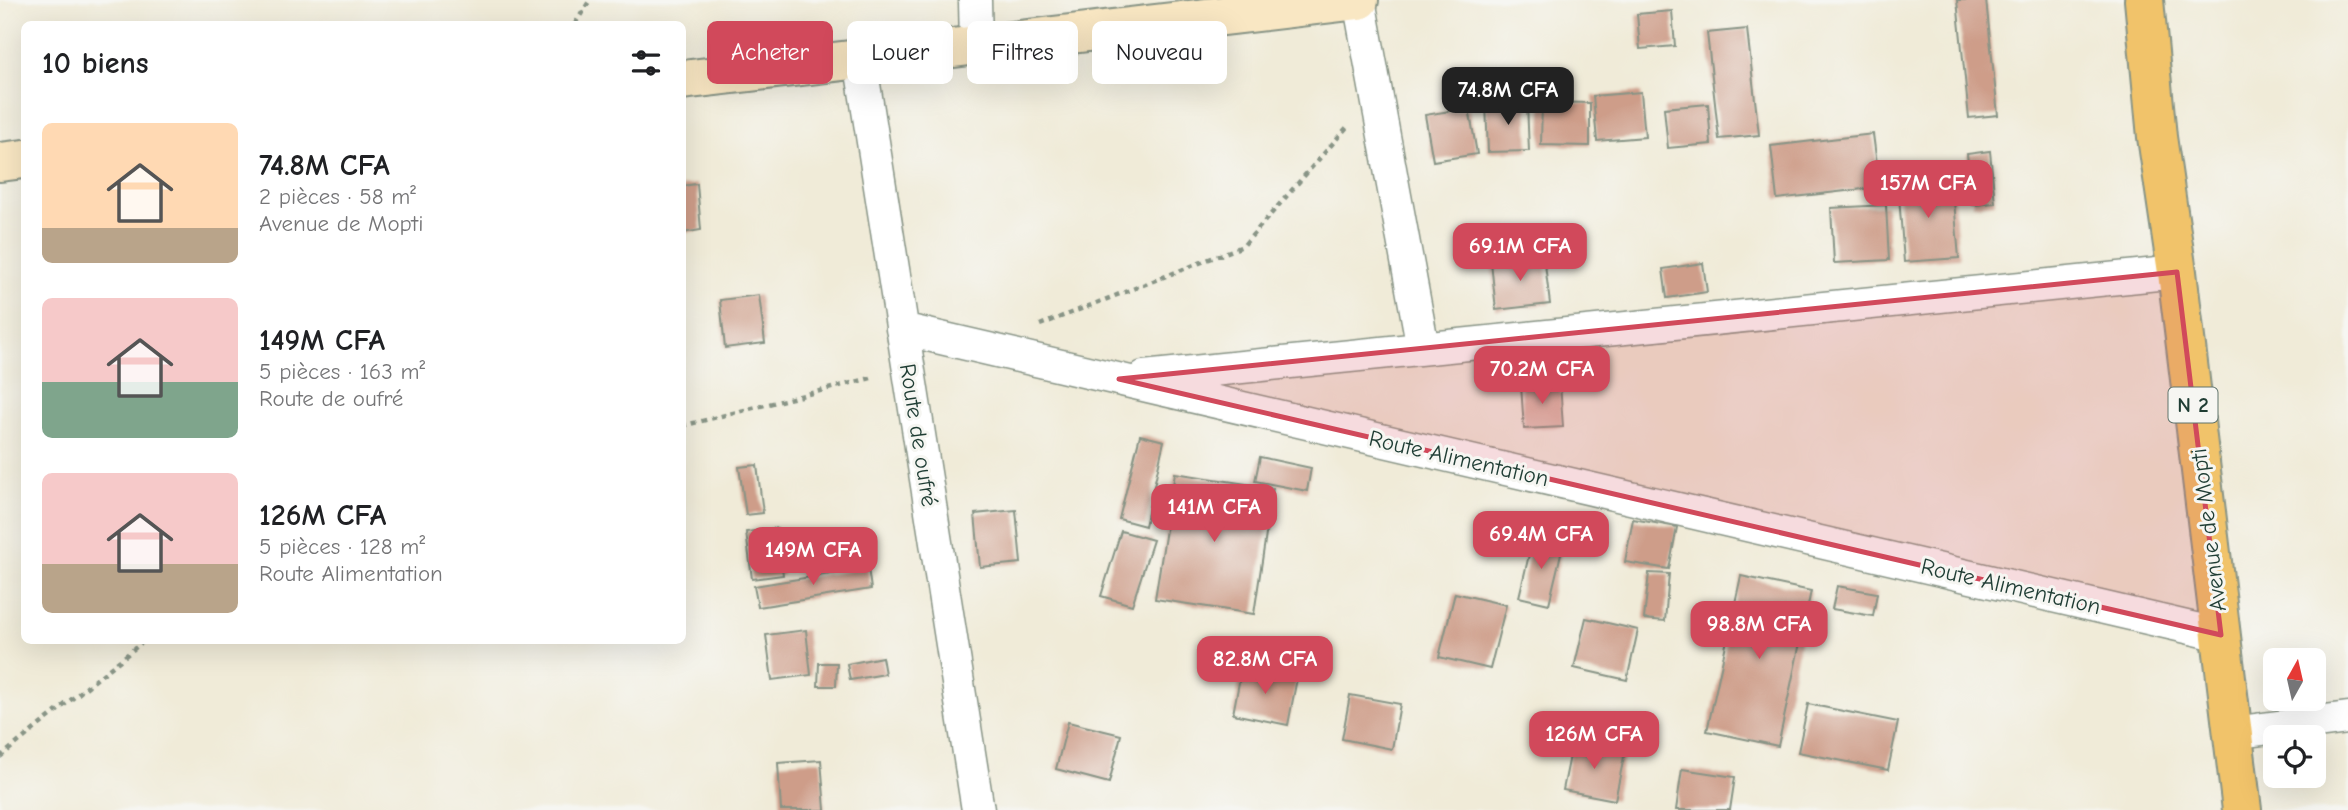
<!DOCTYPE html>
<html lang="fr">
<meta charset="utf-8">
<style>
:root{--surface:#fff;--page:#f6f6f6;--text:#202124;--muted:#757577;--accent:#d1495b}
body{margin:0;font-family:"Comic Neue",sans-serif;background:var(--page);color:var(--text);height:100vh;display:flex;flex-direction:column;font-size:26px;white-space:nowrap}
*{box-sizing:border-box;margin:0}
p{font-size:23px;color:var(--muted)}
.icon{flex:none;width:38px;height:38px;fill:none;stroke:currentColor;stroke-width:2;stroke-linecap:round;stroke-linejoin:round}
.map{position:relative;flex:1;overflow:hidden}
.sheet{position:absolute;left:21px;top:21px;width:665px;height:623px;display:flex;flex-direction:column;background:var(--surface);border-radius:10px;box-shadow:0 7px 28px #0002}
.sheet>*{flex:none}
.hud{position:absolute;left:707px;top:21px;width:665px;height:63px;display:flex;gap:14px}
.needle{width:46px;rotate:8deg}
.controls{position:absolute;left:2263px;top:648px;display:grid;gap:14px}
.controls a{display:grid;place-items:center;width:63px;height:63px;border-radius:10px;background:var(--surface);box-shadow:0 7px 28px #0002;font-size:35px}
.price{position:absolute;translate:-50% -60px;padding:0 16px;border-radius:14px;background:var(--accent);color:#fff;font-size:23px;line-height:46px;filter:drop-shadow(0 2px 4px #0008)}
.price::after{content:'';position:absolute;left:50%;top:42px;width:21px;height:16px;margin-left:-10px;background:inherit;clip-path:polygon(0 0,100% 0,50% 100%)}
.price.on{background:#222;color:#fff}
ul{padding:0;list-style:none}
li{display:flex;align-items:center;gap:21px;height:175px;padding:0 21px}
li span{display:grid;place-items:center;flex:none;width:196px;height:140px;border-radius:10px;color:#555}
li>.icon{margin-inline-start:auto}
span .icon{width:84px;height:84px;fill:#fffc;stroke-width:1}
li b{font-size:30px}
h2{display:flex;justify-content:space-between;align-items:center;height:84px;padding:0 21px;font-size:30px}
.pill{padding:0 24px;border-radius:10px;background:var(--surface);box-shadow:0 7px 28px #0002;font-size:24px;line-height:63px}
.pill.on{background:var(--accent);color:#fff}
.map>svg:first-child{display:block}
.building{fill:#ce9d89}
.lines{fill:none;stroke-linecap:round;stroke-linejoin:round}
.street-casing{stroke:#889486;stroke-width:35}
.secondary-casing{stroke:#889486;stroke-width:42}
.primary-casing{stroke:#889486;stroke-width:42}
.path{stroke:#889486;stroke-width:4.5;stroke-dasharray:5 5;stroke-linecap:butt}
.street{stroke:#fff;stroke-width:32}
.secondary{stroke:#f9e7c3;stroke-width:38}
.primary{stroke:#f1c36a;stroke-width:38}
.marked{fill:#d1495b;fill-opacity:0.2;stroke:#d1495b;stroke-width:5;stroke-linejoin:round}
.labels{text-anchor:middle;stroke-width:6;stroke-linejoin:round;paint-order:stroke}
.shield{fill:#f6f6f2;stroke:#60746d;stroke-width:2}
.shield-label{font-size:21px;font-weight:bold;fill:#1f3d34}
.street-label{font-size:23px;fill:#1f3d34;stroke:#f6f6f2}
</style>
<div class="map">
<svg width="2348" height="810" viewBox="0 0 2348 810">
<rect width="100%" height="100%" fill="#f6f6f2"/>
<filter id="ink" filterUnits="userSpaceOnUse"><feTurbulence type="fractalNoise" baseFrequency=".0143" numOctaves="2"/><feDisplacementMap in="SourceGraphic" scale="14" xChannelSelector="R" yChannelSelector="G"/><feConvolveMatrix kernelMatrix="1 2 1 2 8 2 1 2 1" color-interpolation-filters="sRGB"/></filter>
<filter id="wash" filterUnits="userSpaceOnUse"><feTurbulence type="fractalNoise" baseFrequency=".00686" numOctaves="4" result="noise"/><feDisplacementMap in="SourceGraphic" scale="28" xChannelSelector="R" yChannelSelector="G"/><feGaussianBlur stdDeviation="1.57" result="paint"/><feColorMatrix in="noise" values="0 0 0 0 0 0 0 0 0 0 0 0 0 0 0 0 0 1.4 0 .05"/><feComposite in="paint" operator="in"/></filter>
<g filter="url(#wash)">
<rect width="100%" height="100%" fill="#f0ebd8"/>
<g id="blocks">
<path class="building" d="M1957,0H1986L1998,115L1969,118Z
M1672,11L1675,46L1640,49L1637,14Z
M1747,29L1759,135L1719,139L1707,33Z
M1641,92L1645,137L1597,141L1593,96Z
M1542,102L1590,103V146L1541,145Z
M1527,103L1529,151L1488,152L1486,104Z
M1708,104L1711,144L1668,148L1664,108Z
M1469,108L1477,154L1433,161L1425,115Z
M1873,134L1880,187L1777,199L1771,146Z
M1990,151L1995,203L1973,205L1967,154Z
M1952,178L1959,258L1904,262L1898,183Z
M697,184L701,230L682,233V186Z
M1886,205L1889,260L1834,263L1831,208Z
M1544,256L1550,304L1496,310L1491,262Z
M1703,263L1707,292L1667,298L1663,269Z
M759,295L765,343L725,348L720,300Z
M1560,383L1563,427L1524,429L1521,385Z
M1140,435L1164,441L1145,526L1119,519Z
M1260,457L1311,468L1307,491L1255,481Z
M757,465L763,513L746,515L739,467Z
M1175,473L1273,488L1254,614L1155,599Z
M1016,510L1021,563L980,567L975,514Z
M1633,519L1677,527L1669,569L1625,562Z
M777,528L783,575L752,579L746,532Z
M1121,531L1153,540L1132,605L1101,596Z
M1533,538L1563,545L1549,604L1519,597Z
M868,568L871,589L758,607L754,586Z
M1649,573L1669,574L1665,621L1644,619Z
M1741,576L1811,591L1778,746L1707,731Z
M1837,586L1877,593L1873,616L1832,609Z
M1455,593L1506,605L1490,669L1439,657Z
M1586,618L1638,630L1627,680L1574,668Z
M806,630L811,675L772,680L766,635Z
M882,657L885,674L850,680L847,664Z
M819,663H837L836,686H818Z
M1242,667L1297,678L1288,725L1233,714Z
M1350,695L1400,704L1392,749L1342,739Z
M1808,704L1898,722L1888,770L1798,752Z
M1068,722L1121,735L1109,783L1056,769Z
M1573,741L1625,752L1615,800L1563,790Z
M821,760L825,810H781L778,763Z
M1682,769L1735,777L1730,810H1676Z"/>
</g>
</g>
<g filter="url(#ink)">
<use href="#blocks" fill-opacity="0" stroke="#889486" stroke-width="2"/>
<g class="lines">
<defs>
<path id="street" d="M975,0L976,46
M1359,0L1423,348
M860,59L978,810
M902,329L2221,635
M1144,377L2177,272
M2232,733L2348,718"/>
<path id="secondary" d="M682,80L1359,0
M0,162L24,159"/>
<path id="primary" d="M2144,0L2157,137L2177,272L2242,810"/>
</defs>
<use href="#street" class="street-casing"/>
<use href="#secondary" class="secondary-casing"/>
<use href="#primary" class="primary-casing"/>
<path class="path" d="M575,24L590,0
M1040,325L1243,246L1347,127
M682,426L875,377
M0,757L145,640"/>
<use href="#street" class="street"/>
<use href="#secondary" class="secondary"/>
<use href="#primary" class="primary"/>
</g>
</g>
<path class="marked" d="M2177,272L2221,635L1119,379Z"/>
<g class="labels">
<rect class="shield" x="2168.5" y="387.5" width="49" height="35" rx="5"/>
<g class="shield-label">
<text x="2193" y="412">N 2</text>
</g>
<g class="street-label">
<text transform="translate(919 435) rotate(81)" y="8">Route de oufré</text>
<text transform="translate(1459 458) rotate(13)" y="8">Route Alimentation</text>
<text transform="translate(2208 530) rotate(-97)" y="8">Avenue de Mopti</text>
<text transform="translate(2011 586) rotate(13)" y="8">Route Alimentation</text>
</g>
</g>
</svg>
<div class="controls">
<a><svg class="needle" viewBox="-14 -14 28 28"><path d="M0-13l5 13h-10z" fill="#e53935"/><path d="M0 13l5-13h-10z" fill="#757577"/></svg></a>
<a><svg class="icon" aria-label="locate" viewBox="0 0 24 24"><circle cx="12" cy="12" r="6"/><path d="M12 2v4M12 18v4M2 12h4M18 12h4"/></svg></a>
</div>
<b class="price on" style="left:1508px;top:127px">74.8M CFA</b>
<b class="price" style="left:1928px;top:220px">157M CFA</b>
<b class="price" style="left:1520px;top:283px">69.1M CFA</b>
<b class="price" style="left:1542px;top:406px">70.2M CFA</b>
<b class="price" style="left:1214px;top:544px">141M CFA</b>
<b class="price" style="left:1541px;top:571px">69.4M CFA</b>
<b class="price" style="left:813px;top:587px">149M CFA</b>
<b class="price" style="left:1759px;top:661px">98.8M CFA</b>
<b class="price" style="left:1265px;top:696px">82.8M CFA</b>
<b class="price" style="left:1594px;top:771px">126M CFA</b>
<div class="hud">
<a class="pill on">Acheter</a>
<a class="pill">Louer</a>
<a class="pill">Filtres</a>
<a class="pill">Nouveau</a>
</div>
<section class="sheet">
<h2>10 biens<svg class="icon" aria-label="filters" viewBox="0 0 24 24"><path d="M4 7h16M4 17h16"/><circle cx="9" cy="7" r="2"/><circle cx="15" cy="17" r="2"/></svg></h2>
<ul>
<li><span style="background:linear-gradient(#ffd9b3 75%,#b9a48a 0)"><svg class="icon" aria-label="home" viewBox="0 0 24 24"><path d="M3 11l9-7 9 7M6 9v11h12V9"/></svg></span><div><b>74.8M CFA</b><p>2 pièces · 58 m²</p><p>Avenue de Mopti</p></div></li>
<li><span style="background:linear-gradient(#f6c9c9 60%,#7fa58c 0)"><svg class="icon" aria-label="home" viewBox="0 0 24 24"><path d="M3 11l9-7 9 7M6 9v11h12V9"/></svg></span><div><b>149M CFA</b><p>5 pièces · 163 m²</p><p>Route de oufré</p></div></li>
<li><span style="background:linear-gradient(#f6c9c9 65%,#b9a48a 0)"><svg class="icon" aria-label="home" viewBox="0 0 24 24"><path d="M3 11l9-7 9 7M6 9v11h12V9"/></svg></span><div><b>126M CFA</b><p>5 pièces · 128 m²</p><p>Route Alimentation</p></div></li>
</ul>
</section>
</div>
